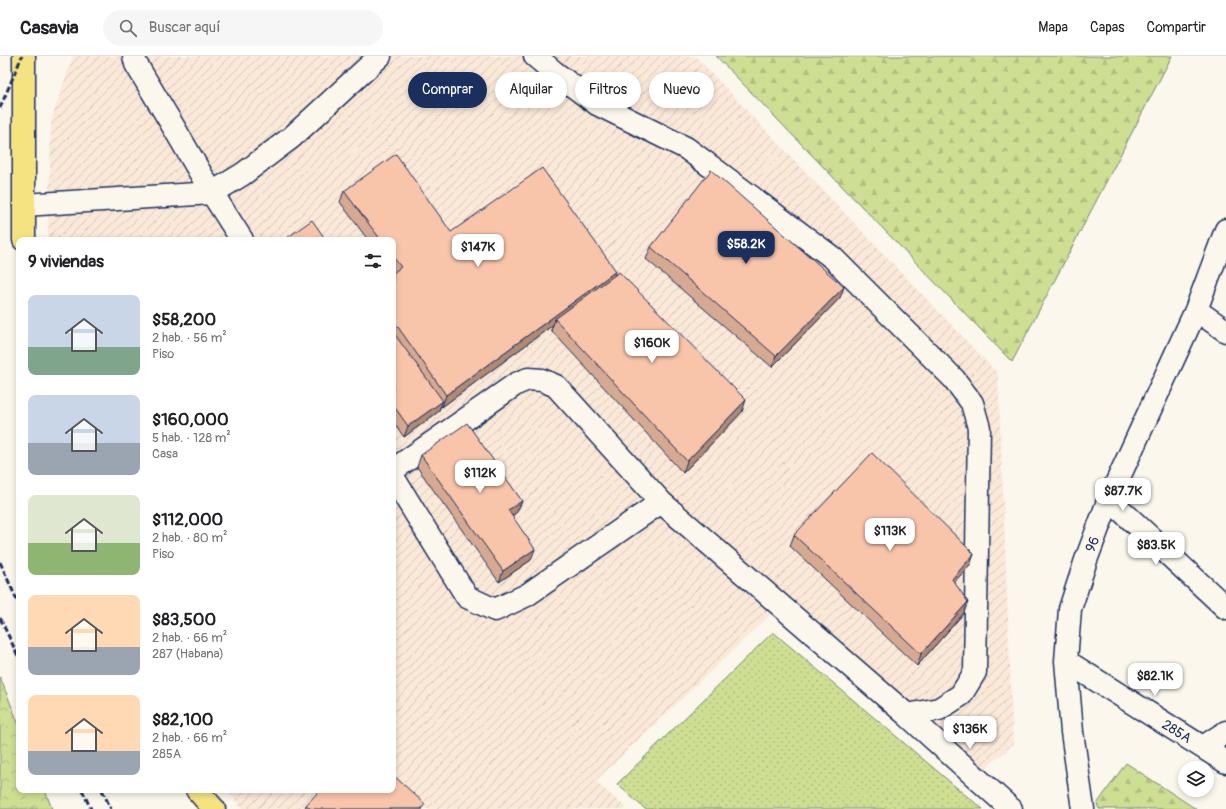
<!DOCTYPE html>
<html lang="es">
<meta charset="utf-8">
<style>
:root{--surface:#fff;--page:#f6f6f6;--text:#202124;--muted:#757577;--line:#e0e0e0;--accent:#1b2f5e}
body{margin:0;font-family:Pangolin,sans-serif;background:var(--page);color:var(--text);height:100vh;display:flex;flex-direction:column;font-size:15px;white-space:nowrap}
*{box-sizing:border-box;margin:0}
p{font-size:13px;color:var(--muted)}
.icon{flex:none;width:22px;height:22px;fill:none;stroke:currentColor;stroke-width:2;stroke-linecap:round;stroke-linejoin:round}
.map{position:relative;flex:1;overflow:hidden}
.panel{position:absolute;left:16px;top:181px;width:380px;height:556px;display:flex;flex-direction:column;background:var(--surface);border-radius:8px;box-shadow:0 2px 6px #0003}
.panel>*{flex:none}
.hud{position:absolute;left:408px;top:16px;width:380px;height:36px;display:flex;gap:8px}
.tools{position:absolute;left:1178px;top:705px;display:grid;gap:8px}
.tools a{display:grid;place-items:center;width:36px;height:36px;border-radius:50%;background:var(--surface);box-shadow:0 2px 6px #0003;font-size:20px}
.price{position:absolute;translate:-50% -34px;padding:0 9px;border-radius:8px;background:#fff;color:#222;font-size:13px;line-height:26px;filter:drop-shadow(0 1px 2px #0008)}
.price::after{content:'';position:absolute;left:50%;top:24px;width:12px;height:9px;margin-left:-6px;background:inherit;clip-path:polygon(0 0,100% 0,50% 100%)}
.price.on{background:var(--accent);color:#fff}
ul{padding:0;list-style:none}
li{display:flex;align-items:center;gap:12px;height:100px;padding:0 12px}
li span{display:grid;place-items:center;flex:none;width:112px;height:80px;border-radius:8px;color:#555}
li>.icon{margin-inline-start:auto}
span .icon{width:48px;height:48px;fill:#fffc;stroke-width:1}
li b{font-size:17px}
h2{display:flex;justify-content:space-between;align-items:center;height:48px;padding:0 12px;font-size:17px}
.chip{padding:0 14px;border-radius:18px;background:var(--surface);box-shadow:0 2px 6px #0003;font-size:14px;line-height:36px}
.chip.on{background:var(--accent);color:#fff}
header{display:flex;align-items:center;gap:24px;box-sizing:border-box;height:56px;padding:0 20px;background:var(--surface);border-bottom:1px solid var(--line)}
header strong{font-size:19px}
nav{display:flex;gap:22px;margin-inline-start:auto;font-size:14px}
.search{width:280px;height:36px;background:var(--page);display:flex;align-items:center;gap:10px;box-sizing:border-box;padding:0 14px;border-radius:22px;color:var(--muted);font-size:15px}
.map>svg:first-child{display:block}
.industrial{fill:url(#industrial-furrows)}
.grass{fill:url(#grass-dots);stroke:#748678}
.forest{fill:url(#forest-firs);stroke:#748678}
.park{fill:url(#park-crowns);stroke:#748678}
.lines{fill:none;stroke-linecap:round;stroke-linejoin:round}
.minor-casing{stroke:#1b2f5e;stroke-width:25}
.major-casing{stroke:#1b2f5e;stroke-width:25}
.minor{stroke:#fbf7ec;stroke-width:22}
.major{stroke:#f5e382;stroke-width:22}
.rail{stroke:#1b2f5e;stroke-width:3;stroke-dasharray:6 3;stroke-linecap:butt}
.wall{fill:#d6a992;stroke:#1b2f5e}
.shaded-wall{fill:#ae8a77;stroke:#1b2f5e}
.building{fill:#f9c5aa;stroke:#1b2f5e}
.labels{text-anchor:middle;stroke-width:3;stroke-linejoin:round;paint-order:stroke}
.street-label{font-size:14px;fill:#1b2f5e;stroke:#fbf7ec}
</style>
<header>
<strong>Casavia</strong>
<div class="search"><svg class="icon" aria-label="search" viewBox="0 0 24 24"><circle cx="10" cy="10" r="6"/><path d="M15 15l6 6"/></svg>Buscar aquí</div>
<nav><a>Mapa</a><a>Capas</a><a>Compartir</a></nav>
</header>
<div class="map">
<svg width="1226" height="753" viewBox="0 0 1226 753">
<defs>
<pattern id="industrial-furrows" width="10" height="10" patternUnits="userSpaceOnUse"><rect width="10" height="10" fill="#fae8d8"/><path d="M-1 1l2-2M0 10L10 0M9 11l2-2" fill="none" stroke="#d6c7bc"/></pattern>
<pattern id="grass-dots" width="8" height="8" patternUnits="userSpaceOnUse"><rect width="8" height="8" fill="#cede92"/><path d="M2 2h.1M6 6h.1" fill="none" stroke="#b0bf80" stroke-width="1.8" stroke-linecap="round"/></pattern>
<pattern id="forest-firs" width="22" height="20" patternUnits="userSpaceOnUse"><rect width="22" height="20" fill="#cede92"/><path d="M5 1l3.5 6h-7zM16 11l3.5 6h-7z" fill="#b0bf80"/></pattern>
<pattern id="park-crowns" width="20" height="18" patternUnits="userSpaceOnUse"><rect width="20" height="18" fill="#cede92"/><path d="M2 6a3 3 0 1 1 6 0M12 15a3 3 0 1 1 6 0" fill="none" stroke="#b0bf80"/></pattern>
</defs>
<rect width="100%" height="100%" fill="#fbf7ec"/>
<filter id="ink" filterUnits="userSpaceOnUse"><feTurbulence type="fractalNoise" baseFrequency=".025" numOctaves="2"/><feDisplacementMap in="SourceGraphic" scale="8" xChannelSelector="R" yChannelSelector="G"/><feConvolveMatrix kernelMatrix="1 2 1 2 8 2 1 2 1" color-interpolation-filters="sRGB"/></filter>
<g filter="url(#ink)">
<path class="industrial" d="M73,0H695L998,318L1013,688L968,728L772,557L595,725L627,753H242L227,734H393V184H48L51,65Z"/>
<path class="grass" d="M773,576L963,737L983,753H645L617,728Z"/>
<path class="forest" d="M716,0H1172L1012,306Z
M1126,707L1196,753H1099L1097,748Z"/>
<path class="park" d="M0,621L19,669V734H45L52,753H0Z"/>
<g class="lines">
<defs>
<path id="minor" d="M134,0L136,8L173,70L212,137L243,118L292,81L380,0
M24,149L212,137L242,184
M1196,254L1226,275
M393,414L516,328L528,323L542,324L556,330L661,446
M393,421L467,541L495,554L527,539L661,446L907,659L939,653L961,639L975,616L979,372L972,347L954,323L833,202L686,92L597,48L554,16L535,0
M1109,443L1226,552
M1066,605L1226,706
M907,659L1011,753
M1203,691L1226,676
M1083,753L1072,676L1066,605L1070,553L1086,504L1109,443L1196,254L1226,174"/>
<path id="major" d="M24,184V0
M197,734L214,753"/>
</defs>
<use href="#minor" class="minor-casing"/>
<use href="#major" class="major-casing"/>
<use href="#minor" class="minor"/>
<use href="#major" class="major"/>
<path class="rail" d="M0,52L22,0
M0,506L19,549
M0,562L19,602
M82,734L91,753
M102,734L111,753"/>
</g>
<path class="wall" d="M344,135L451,176L616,215L614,219L742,356L683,417L551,274L553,269L442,351L441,350L438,356L404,381L393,366V184H368L340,146Z
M651,191L840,242L772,311L646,203Z
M421,399L522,445L517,456L512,460L531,504L499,526L417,411Z
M794,479L974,498L970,509L954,526L964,557L917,610L790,490Z
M306,749L423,753H305Z"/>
<path class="shaded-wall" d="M616,215L612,226L555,263L553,269L442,351L446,339Z
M844,231L840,242L772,311L776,300Z
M746,344L742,356L683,417L687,405Z
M443,345L438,356L404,381L408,370Z
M522,445L517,456L504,466L508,454Z
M535,493L531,504L499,526L503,515Z
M974,498L970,509L947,534L952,523Z
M968,546L964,557L917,610L921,598Z"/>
<path class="building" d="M396,98L451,176L542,112L616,215L446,339L393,264V217L401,211L393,201V184H381L344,135Z
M711,114L844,231L776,300L651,191Z
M312,164L326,184H284Z
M619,216L746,344L687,405L555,263Z
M393,276L443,345L408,370L393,349Z
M467,367L522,445L508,454L535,493L503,515L421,399Z
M872,397L974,498L952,523L968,546L921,598L794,479Z
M393,719L425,748L421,753H311L306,749L320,734H393Z"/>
</g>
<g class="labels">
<g class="street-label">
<text transform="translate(1092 488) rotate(-68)" y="5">96</text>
<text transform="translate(1177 675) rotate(32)" y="5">285A</text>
</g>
</g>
</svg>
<div class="tools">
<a><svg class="icon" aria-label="layers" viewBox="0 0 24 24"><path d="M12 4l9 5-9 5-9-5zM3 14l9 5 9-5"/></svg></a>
</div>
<b class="price on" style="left:746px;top:209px">$58.2K</b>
<b class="price" style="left:478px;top:212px">$147K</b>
<b class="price" style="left:652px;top:308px">$160K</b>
<b class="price" style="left:480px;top:438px">$112K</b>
<b class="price" style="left:1123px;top:456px">$87.7K</b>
<b class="price" style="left:890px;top:496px">$113K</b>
<b class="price" style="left:1156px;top:510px">$83.5K</b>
<b class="price" style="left:1155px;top:641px">$82.1K</b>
<b class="price" style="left:970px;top:694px">$136K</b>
<div class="hud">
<a class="chip on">Comprar</a>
<a class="chip">Alquilar</a>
<a class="chip">Filtros</a>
<a class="chip">Nuevo</a>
</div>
<section class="panel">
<h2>9 viviendas<svg class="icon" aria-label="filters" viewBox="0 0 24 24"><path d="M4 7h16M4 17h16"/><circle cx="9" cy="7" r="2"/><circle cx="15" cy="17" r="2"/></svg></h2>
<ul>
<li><span style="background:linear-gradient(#c9d6e8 65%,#7fa58c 0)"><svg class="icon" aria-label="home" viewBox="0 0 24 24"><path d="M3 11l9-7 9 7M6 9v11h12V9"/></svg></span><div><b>$58,200</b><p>2 hab. · 56 m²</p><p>Piso</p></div></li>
<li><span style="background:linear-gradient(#c9d6e8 60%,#9aa5b1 0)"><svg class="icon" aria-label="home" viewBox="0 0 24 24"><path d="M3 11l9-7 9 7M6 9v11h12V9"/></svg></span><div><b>$160,000</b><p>5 hab. · 128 m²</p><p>Casa</p></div></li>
<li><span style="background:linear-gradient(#dfe7d0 60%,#8fb573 0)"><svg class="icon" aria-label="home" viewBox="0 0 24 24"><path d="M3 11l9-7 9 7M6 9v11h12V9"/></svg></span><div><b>$112,000</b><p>2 hab. · 80 m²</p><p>Piso</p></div></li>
<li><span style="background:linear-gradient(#ffd9b3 65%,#9aa5b1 0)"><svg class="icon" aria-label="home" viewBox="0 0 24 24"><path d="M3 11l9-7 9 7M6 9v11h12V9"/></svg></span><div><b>$83,500</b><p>2 hab. · 66 m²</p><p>287 (Habana)</p></div></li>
<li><span style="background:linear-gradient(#ffd9b3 70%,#9aa5b1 0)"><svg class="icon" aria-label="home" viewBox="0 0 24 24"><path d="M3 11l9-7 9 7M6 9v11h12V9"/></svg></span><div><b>$82,100</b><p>2 hab. · 66 m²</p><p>285A</p></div></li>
</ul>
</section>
</div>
